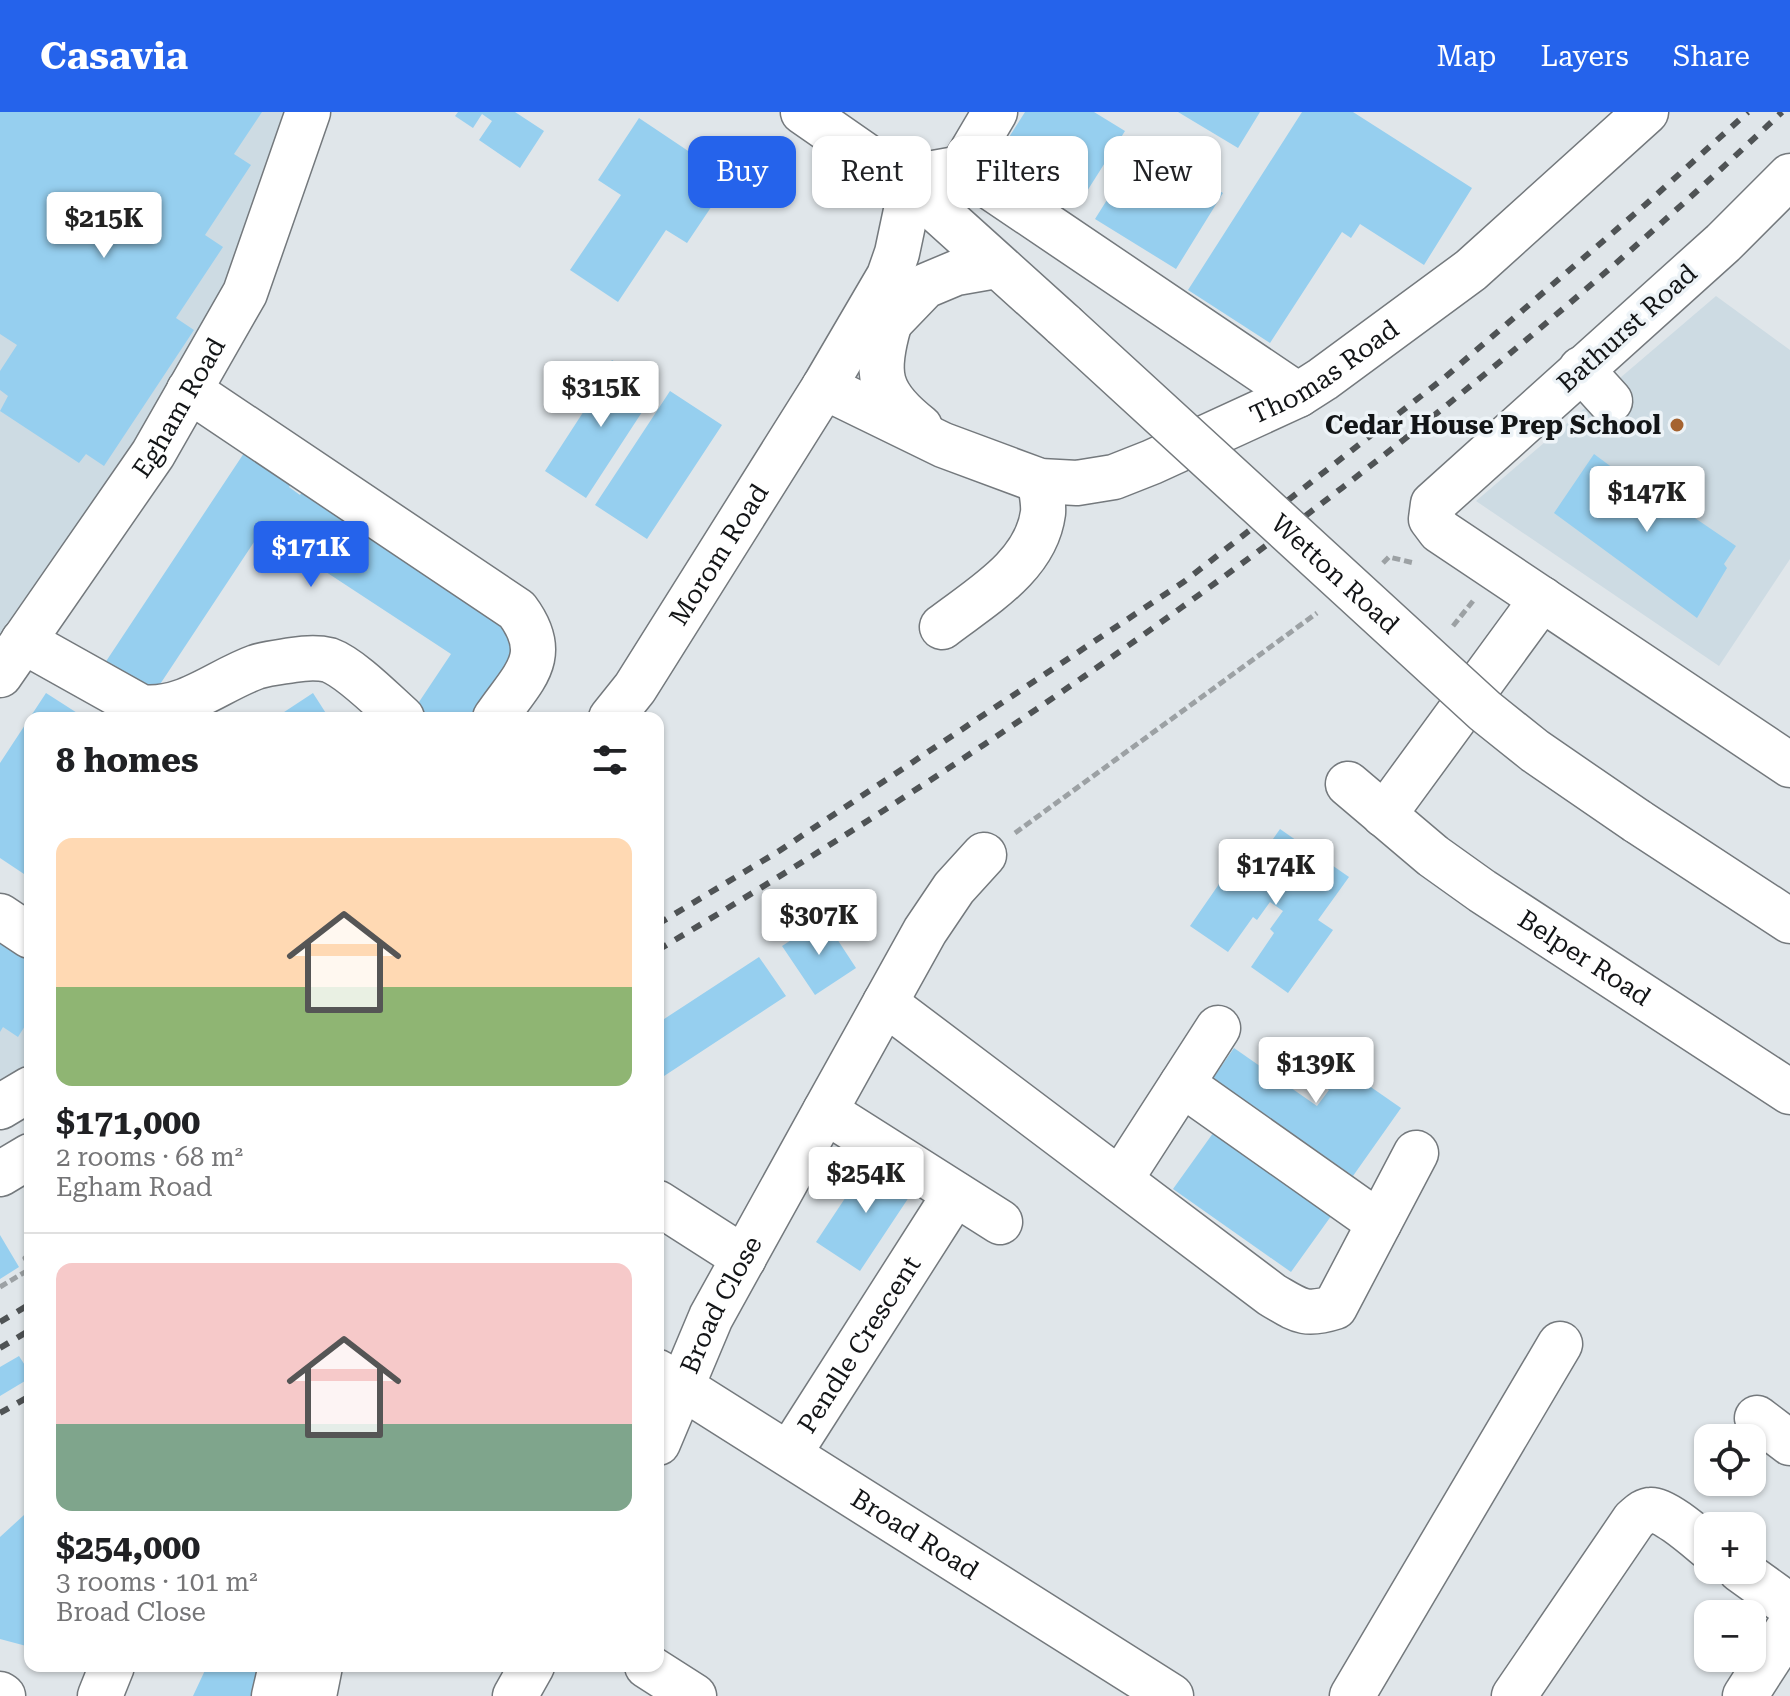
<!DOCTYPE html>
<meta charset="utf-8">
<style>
:root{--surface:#fff;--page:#f2f2f2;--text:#202124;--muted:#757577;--line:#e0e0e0;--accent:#2563eb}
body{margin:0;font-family:"Roboto Serif",serif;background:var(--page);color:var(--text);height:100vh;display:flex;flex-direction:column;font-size:30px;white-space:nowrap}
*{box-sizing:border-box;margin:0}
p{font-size:26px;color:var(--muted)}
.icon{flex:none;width:44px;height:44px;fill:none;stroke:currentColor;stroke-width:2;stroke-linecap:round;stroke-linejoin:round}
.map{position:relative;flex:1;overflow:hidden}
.details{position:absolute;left:24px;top:600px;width:640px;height:960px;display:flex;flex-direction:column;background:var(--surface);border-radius:16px;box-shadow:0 2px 6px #0004}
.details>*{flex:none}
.top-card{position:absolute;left:688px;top:24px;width:760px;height:72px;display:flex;gap:16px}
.fabs{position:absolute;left:1694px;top:1312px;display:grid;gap:16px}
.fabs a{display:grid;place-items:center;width:72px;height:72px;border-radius:16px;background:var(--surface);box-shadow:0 2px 6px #0004;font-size:40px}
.price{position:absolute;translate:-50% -68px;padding:0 18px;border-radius:8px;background:#fff;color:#222;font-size:26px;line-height:52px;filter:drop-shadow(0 2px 4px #0008)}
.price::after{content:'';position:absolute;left:50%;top:48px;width:24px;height:18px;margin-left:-12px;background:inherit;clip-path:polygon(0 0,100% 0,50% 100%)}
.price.current{background:var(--accent);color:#fff}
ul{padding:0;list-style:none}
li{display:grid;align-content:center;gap:16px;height:424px;padding:0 32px}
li+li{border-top:2px solid var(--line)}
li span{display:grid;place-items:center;height:248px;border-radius:16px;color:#555}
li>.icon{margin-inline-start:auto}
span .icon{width:144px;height:144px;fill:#fffc;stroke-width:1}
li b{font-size:34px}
h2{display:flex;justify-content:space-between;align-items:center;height:96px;padding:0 32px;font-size:34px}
.tag{padding:0 28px;border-radius:16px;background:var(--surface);box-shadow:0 2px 6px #0004;font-size:28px;line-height:72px}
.tag.current{background:var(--accent);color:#fff}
header{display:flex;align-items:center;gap:48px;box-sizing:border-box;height:112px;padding:0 40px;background:var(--accent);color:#fff}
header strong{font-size:38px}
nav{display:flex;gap:44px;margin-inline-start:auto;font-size:28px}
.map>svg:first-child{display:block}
.built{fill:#cddbe3}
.building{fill:#96cfef}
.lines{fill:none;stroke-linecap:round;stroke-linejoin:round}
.minor-casing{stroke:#74797d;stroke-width:47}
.major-casing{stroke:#74797d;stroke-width:47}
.path{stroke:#9ca1a4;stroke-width:5;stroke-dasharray:8 4;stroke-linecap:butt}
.minor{stroke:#fff;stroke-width:44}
.major{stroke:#fff;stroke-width:44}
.rail{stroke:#4f5355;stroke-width:6;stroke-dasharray:10 10;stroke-linecap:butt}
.major-bridge-casing{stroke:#74797d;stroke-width:47;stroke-linecap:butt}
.major-bridge{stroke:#fff;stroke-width:44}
.poi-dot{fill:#a56330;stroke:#edf3f7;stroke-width:3}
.labels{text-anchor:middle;stroke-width:7;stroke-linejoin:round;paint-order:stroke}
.street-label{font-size:26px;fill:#131517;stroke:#edf3f7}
.poi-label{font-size:26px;font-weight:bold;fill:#131517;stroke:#edf3f7;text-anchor:end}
</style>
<header>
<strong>Casavia</strong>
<nav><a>Map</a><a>Layers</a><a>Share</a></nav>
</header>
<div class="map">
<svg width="1790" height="1584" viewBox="0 0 1790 1584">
<rect width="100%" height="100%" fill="#e0e6ea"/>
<path class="built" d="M0,0H308L265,126L0,563Z
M1716,184L1790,238V447L1719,554L1476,389Z
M0,804L30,824V977L0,995Z"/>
<path class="building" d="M0,0H262L234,42L251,53L205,123L223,135L176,206L194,218L104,354L86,342L79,351L0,299L8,284L0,278V259L17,233L0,222Z
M458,0H515L544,19L520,56L479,28L492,9L482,2L473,16L455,4Z
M1025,0H1094L1125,19L1077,95L997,44Z
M1178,0H1260L1238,36Z
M1302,0H1353L1472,76L1424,153L1360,112L1351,126L1342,120L1270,231L1188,178Z
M639,6L730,67L687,131L666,118L618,190L570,158L621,83L598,68Z
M1142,32L1223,81L1176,157L1095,107Z
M612,248L657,277L586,386L545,359L593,285L589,283Z
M670,279L722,313L647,427L595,393Z
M250,332L297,363L289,375L300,383L303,378L528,526L475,606H430L415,596L451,542L262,418L147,592L99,560Z
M1594,342L1636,373L1639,368L1736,434L1724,452L1727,456L1697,506L1554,401Z
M46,581L85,606H30V766L0,746V651Z
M313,581L329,606H275Z
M1280,717L1349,765L1318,808L1333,818L1288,881L1251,855L1274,821L1270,817L1283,799L1270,790L1257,808L1253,805L1228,840L1190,814L1235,749L1250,760Z
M824,807L856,856L815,883L782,834Z
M0,826L30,846V906L18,925L3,915L0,920Z
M759,845L786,884L658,968V911Z
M1306,930L1401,996L1353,1064L1213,966L1234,936L1317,994L1329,978L1291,952Z
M1216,1017L1334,1100L1291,1160L1173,1077Z
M871,1047L915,1076L860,1159L816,1130Z
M0,1123L19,1155L0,1167Z
M19,1244L30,1261V1266L0,1284V1255Z
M24,1403L30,1408V1535L0,1527V1425Z
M207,1554H267L261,1584H193Z"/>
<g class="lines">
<defs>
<g id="minor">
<path d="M962,56L995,0"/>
<path d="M1790,64L1723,131L1433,392L1431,407L1440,419L1790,653"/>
<path d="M889,213C875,262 878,282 920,315"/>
<path d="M872,229L925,174L956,161L996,154"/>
<path d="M1581,257L1610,289"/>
<path id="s1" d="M824,275L943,333L1040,369L1077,371L1114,365L1152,350L1298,283L1323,267L1471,158L1646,0"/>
<path d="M189,278L517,498C552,545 523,565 495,606"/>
<path d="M942,515C981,485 1036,454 1043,401C1044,391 1041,379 1040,369"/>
<path d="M23,529L141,595C184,600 217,569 256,555C268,551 281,550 293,548C305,546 317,545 329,548C351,556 384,590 402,606"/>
<path id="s2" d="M0,563L153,342L245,181L308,0"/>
<path id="s3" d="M611,606L635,576L824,275L889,164L897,141L911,75L934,61L962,56L1298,283"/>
<path id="s4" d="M1348,672L1433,744L1482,779L1790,980"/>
<path d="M1384,703L1542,487"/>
<path d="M0,804L30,824"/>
<path d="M885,891L1272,1183C1298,1198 1304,1205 1335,1195L1416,1041"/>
<path d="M1182,972L1379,1111"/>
<path d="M0,995L30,977"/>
<path d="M825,999L1000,1110"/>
<path d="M0,1062L30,1044"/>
<path d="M1120,1068L1218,916"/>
<path d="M658,1091L744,1146"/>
<path id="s5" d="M658,1260L1171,1584"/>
<path d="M1757,1306L1790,1331"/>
<path id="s6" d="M658,1331L711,1205L825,999L925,819L954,776L984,743"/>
<path id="s7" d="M789,1342L955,1082"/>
<path d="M1740,1458L1790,1494"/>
<path d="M647,1554L694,1584"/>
<path d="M0,1582L3,1584"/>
<path d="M100,1584L112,1554"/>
<path d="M274,1584L281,1554"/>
<path d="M314,1584L320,1554"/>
<path d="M515,1584L532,1554"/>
<path d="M1352,1584L1560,1232"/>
<path d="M1514,1584L1634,1408C1639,1404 1644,1398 1651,1398C1664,1397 1697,1426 1708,1435"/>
<path d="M1745,1584L1790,1514"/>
</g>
<path id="major" d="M803,0L911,75L1064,213
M1637,709L1790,809"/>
</defs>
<use href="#minor" class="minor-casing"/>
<use href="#major" class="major-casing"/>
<path class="path" d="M1383,451L1389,445L1414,451
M1453,514L1473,489
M1015,721L1317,501
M30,1143L25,1146L30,1154
M0,1175L30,1157"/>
<use href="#minor" class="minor"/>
<use href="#major" class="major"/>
<path class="rail" d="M658,812L779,739L1185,469L1444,266L1645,93L1748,0
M658,838C1060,599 1443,322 1782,0
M0,1210L30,1192
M0,1236L30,1218
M0,1301L30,1284"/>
<defs>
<g id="major-bridge">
<path id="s8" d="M1064,213L1485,599L1535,639L1637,709"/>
</g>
</defs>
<use href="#major-bridge" class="major-bridge-casing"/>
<use href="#major-bridge" class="major-bridge"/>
</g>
<circle class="poi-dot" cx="1677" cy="313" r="8"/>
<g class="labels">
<g class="street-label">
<text transform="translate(1627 216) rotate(-42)" y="9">Bathurst Road</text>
<text dy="9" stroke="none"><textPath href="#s1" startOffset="546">Thomas Road</textPath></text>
<text dy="9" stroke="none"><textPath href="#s2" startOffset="322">Egham Road</textPath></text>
<text dy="9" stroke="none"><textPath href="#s3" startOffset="196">Morom Road</textPath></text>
<text dy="9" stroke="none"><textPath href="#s8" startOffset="368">Wetton Road</textPath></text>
<text dy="9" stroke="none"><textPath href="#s4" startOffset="294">Belper Road</textPath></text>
<text dy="9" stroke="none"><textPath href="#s6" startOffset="152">Broad Close</textPath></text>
<text dy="9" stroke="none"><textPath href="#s7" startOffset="130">Pendle Crescent</textPath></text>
<text dy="9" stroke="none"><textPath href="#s5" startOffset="304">Broad Road</textPath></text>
</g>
<g class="poi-label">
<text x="1661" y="322">Cedar House Prep School</text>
</g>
</g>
</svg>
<div class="fabs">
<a><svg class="icon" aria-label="locate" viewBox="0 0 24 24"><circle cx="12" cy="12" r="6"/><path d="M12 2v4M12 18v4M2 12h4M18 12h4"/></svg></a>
<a>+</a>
<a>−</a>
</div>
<b class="price" style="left:104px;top:148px">$215K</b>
<b class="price" style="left:601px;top:317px">$315K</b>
<b class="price" style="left:1647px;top:422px">$147K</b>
<b class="price current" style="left:311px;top:477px">$171K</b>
<b class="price" style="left:1276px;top:795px">$174K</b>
<b class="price" style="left:819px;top:845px">$307K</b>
<b class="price" style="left:1316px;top:993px">$139K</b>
<b class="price" style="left:866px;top:1103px">$254K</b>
<div class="top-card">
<a class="tag current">Buy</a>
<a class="tag">Rent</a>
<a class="tag">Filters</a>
<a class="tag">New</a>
</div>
<section class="details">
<h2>8 homes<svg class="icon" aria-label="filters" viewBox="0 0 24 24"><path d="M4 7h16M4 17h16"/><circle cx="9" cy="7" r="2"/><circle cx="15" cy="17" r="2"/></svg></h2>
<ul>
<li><span style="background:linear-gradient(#ffd9b3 60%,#8fb573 0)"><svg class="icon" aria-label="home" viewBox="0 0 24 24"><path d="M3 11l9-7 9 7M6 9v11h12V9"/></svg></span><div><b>$171,000</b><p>2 rooms · 68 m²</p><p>Egham Road</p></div></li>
<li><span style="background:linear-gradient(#f6c9c9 65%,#7fa58c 0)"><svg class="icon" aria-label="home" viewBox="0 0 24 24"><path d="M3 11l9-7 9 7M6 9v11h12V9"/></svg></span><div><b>$254,000</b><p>3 rooms · 101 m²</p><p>Broad Close</p></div></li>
</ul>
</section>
</div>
